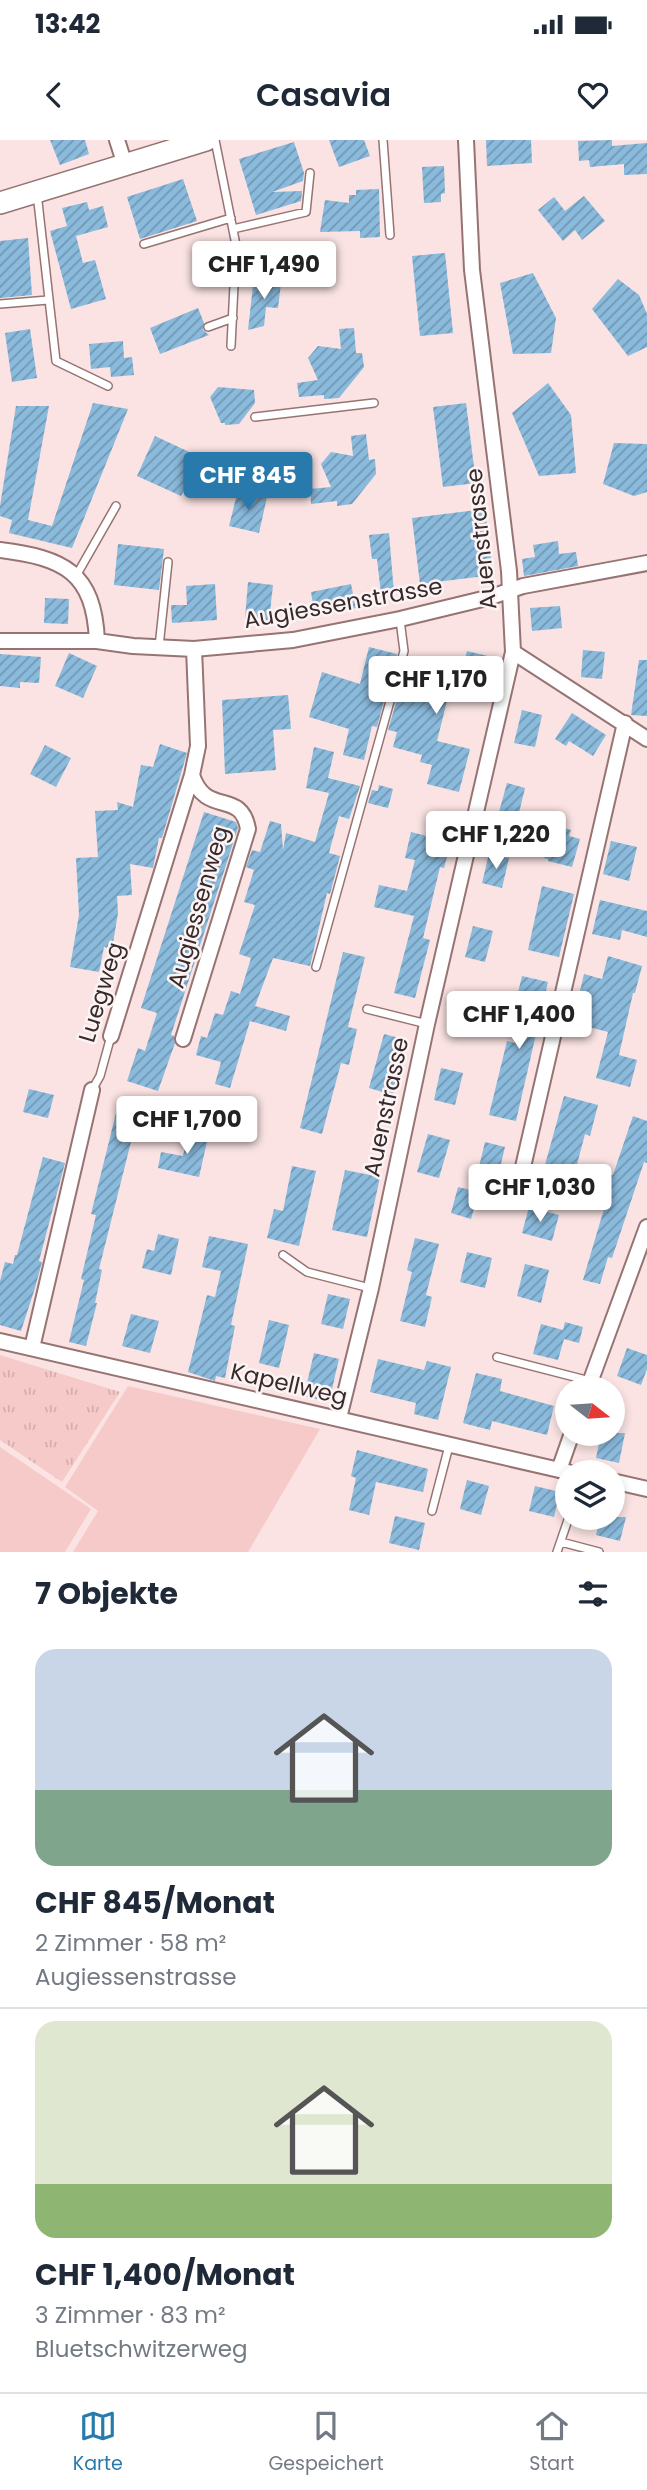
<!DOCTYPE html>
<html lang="de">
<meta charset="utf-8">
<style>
:root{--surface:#fff;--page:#f2f2f3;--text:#1f2937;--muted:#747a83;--line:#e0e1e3;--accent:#277aab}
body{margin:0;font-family:Poppins,sans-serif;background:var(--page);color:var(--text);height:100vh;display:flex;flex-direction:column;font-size:26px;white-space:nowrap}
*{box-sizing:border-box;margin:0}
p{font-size:23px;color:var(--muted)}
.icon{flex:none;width:38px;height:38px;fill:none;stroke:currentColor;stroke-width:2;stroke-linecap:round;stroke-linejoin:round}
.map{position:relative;height:1412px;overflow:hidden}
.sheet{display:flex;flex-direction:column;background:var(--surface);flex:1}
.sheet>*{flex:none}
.needle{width:46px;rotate:107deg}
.tools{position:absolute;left:555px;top:1236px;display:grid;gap:14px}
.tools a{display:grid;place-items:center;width:70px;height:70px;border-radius:50%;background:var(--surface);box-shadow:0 4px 10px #0003;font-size:35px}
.price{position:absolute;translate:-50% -60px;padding:0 16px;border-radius:7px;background:#fff;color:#222;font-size:23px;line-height:46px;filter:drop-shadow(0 2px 4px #0008)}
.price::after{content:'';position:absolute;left:50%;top:42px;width:21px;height:16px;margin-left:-10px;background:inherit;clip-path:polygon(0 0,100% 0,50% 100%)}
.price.selected{background:var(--accent);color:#fff}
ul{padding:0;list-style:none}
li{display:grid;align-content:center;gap:14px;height:371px;padding:0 35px}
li+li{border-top:2px solid var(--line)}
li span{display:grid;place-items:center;height:217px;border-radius:21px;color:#555}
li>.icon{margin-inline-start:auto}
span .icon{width:126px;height:126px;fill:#fffc;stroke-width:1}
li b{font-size:30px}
h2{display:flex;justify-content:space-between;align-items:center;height:84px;padding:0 35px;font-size:30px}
.status{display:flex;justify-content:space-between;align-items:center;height:49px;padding:0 35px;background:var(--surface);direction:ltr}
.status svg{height:19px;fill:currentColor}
header{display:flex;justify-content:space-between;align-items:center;height:91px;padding:0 35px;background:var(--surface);font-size:32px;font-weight:600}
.dock{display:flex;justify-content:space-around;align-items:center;height:98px;border-top:2px solid var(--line);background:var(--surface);font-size:19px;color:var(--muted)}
.dock a{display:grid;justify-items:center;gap:4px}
.dock .selected{color:var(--accent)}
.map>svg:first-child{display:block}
.green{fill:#f6cac8}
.park{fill:url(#park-tufts)}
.building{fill:url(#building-hatch)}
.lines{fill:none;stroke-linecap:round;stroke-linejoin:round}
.lane-casing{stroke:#967473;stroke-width:10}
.street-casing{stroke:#967473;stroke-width:18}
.secondary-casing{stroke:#967473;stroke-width:24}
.lane{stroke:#fff;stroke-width:7}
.street{stroke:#fff;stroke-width:14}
.secondary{stroke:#fff;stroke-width:21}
.labels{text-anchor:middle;stroke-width:5;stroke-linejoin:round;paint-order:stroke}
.street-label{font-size:23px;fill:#382a2a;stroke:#fcf4f4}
</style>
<div class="status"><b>13:42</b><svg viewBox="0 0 49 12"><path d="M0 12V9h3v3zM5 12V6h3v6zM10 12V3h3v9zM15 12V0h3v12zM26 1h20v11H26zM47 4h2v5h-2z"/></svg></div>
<header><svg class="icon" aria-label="back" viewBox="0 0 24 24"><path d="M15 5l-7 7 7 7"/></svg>Casavia<svg class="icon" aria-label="heart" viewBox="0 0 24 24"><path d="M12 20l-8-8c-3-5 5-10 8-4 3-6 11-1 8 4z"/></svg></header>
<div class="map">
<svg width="647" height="1412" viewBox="0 0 647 1412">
<defs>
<pattern id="park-tufts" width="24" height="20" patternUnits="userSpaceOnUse" patternTransform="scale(1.75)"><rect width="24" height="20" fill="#f6cac8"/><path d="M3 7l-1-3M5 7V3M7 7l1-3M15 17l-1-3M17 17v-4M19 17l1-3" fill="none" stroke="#d4aeac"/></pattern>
<pattern id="building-hatch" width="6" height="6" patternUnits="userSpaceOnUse" patternTransform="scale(1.75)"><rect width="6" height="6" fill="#8abadc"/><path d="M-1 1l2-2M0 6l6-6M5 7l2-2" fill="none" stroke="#7297b3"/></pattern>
</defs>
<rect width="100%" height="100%" fill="#fae3e2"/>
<path class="green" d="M128,1246L320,1289L248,1412H73L98,1371L65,1347Z
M0,1307L91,1369L65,1412H0Z"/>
<path class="park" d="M0,1215L120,1252L62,1342L0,1300Z"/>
<path class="building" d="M50,0H85L89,14L60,25Z
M329,0H364L370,16L339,27Z
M486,0H531L532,23L487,26Z
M612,0V6L647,3V34L624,35V24L590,27L589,20L579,21L578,1Z
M294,2L304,33L303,41L272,52L302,51L301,61L256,75L239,19Z
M444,26L445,53L441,54V62L424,63L422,27Z
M183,39L197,81L140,99L127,57Z
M379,49L380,97L360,98V91L320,92L325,60L349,63V55H356V50Z
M584,56L605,81L582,100L575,90L563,101L538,70L554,57L565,71Z
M87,62L89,70L103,66L108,87L76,96L83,123L95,120L106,159L71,169L50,91L67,86L62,68Z
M28,98L32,155L0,158V101Z
M257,103L285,106L283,126L254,132Z
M216,106L222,138L200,142L194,110Z
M445,113L453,193L420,196L412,116Z
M533,133L556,178L551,213L513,214L500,143Z
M282,135L278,168L266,167L264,186L248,190L253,146Z
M618,139L639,155L647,174V207L628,216L592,169Z
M198,168L204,183L203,190L209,195L160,214L150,188Z
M354,188L356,213H362L364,227L339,258L324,259V255L299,257L297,243L318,240L308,218L318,206L341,209L339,189Z
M30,189L37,238L12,242L5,193Z
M123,201L124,218L132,217L134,235L111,237L110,227L91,229L89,204Z
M548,243L571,275L576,333L539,336L512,273Z
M218,247L254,250L255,263L239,284L225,285V283H221L210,257Z
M93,263L128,269L72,408L9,393L12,380L0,376V366L16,266H49L28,380L52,386Z
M466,263L476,343L443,347L433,267Z
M366,294L369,320L375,319L376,334L352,364L337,366V361L311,364L310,349L331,347L321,324L331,312L353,316L351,296Z
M155,296L200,317L181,356L137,336Z
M614,303L647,304V352L634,356L603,344Z
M238,350L267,357L259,393L229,386Z
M485,369L493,435L420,444L412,378Z
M389,393L394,453L381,454L377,419H372L369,395Z
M558,401L559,414L576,412L578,426L524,436L522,419L535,417L533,405Z
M118,404L164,409L159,450L114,445Z
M248,442L273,445L269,481L245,478Z
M215,444L217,480L172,483L171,465H187L186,446Z
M351,444L356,468L315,477L311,452Z
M45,458L69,459L68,484L44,483Z
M560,466L562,488L532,491L530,468Z
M369,507L397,514L377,587L372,586L364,620L343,615L349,589L309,577L322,532L360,544Z
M583,510L605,512L602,539L581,537Z
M467,511L492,517L483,557L450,549L437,601L470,609L459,652L427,644L432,625L420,622L422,615L393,607L397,592L388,590L405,531L419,535L423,521L462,530Z
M69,513L97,526L83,558L55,546Z
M0,514L41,517L39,543L20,542V548L0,546Z
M639,520H647V576L631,575Z
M288,555L291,589L273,590L276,630L225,634L222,560Z
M522,570L542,575L535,607L514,603Z
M572,573L606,595L593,616L569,601L566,606L555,599Z
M160,604L187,613L162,698H159L153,728L130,724L132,755L117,756L118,773L112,809L104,807L99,832L70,827L79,775L76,718L98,717L95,671L118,670L117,662L133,667L141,625L153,627Z
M45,605L71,618L56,647L30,634Z
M314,607L334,612L328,638L360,646L349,679L339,676L329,713L340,716L330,754L327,753L310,826L273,818L255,866L290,876L286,891L250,881L230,948L215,944L221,922L196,915L201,896L207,898L215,873L223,875L231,851L240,854L251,818L239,814L255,765L244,762L254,730L246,727L252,710L260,712L270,681L281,684L283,710L286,693L315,702L329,653L306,648Z
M507,643L525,648L518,677L499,672Z
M379,645L393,649L388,668L368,663L372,650L378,651Z
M204,672L236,682L238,688L171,895L174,896L175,903L158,951L127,941L138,908L145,911L157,873L141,868Z
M553,685L571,690L569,696L580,699L572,727L548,721V719L544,718Z
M411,692L451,702L444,728L440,727L423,798L430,800L415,858L394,853L414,776L374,767L379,745L407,751L415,720L405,718Z
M611,701L637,707L629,741L603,734Z
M489,714L509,718L502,748L482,743Z
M542,746L574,754L559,817L528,810Z
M600,760L647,771V797L622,790L620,800L592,794Z
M473,786L493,791L485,822L465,817Z
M343,812L365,817L348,887L357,889L349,925L341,923L322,994L300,988Z
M608,816L642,826L635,853H633L619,915L637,920L630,947L596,938L608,892L585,886L592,855L580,851L584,834L602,839Z
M522,836L548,842L516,981L489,975L507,901L515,903L524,863L516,861Z
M456,857L478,862L470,893L449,888Z
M384,894L407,900L393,955L369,948Z
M441,928L463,933L455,965L434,960Z
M29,949L54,955L48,978L23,972Z
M564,956L598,965L590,996L585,994L570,1051L540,1043Z
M118,965L139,970L99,1129L102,1130L95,1163H97L86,1206L69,1202L84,1140L81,1139L96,1075L91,1074Z
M633,976L647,981V1023L644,1022L612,1118L608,1117L600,1144L583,1140L606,1062L599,1059L608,1034L613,1035Z
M189,989L209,993L199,1037L158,1028L161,1012L183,1016Z
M428,994L450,1000L439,1038L417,1032Z
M485,1002L505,1007L499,1032L479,1027Z
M43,1017L65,1023L39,1121L42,1122L35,1148L21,1191L0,1185V1141L5,1122L13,1124L15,1115H17Z
M292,1026L316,1031L299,1106L267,1098L274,1069L283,1071Z
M345,1030L380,1037L367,1097L332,1090Z
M458,1047L479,1052L471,1079L451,1073Z
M529,1067L559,1075L552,1101L522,1093Z
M158,1094L179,1099L171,1135L142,1128L147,1109L154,1111Z
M209,1096L248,1104L231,1185L235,1186L225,1238L216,1236L215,1241L188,1232L207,1155L215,1157L221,1131L202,1127Z
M415,1098L439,1104L426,1155L432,1157L425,1187L400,1181L412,1132L407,1130Z
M467,1112L492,1118L485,1148L460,1142Z
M525,1124L549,1130L541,1163L517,1156Z
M328,1154L350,1159L343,1189L321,1184Z
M131,1174L159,1181L150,1213L122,1206Z
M269,1180L289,1185L279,1228L259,1223Z
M565,1182L583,1187L579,1203L564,1199L558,1220L533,1214L541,1184L563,1190Z
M627,1208L647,1215V1229L641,1245L617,1236Z
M314,1213L339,1219L329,1262L304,1256Z
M378,1219L424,1230L427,1221L451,1227L438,1280L414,1274L416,1263L370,1252Z
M476,1233L502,1239L500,1251L554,1266L547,1295L492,1281L490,1290L463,1283Z
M601,1293H625L619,1323L596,1318Z
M357,1310L428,1329L423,1352L376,1342L369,1375L349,1370L356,1338L351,1336Z
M467,1340L489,1346L481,1375L460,1369Z
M535,1346L560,1352L554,1377L529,1371Z
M395,1376L425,1383L419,1410L389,1403Z
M600,1377H626L620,1401L596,1395Z"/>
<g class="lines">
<defs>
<path id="lane" d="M215,0L236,105L231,206
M383,0L390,95
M37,53L56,221L108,246
M233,89L306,72L310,33
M144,104L231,78
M0,164L48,160
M208,187L233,178
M255,277L374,263
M76,436L116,366
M159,507L168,422
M316,827L404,511L400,480
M367,869L427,884
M92,950L100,936L111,896
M283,1115L307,1132L370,1148
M497,1217L590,1241
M432,1371L449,1306
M561,1402L599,1412
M557,1412L569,1377"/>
<path id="street" d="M117,0L125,25
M0,410C64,418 94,432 97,501
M0,501H97L133,506L194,509L293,500L400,479L491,457L523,446L647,423
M513,512L647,599
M111,896L192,635L198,606L194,509
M183,899L248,689C241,648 206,678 192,635
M523,1027L625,583
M0,1201L568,1332
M32,1208L92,950
M588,1248L647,1087
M339,1278L371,1148L427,884L513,512L509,431L472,130L466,0
M559,1330L572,1293
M612,1341L647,1349"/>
<path id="secondary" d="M0,63L206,0"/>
</defs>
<use href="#lane" class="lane-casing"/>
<use href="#street" class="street-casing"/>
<use href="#secondary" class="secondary-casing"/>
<use href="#lane" class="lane"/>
<use href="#street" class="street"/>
<use href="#secondary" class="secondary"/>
</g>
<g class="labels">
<g class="street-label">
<text transform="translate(481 399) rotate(-96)" y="8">Auenstrasse</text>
<text transform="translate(343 463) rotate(-10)" y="8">Augiessenstrasse</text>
<text transform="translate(198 767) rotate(-74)" y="8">Augiessenweg</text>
<text transform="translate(101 852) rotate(-73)" y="8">Luegweg</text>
<text transform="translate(386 967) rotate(-78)" y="8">Auenstrasse</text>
<text transform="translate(289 1244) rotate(13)" y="8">Kapellweg</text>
</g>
</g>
</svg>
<div class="tools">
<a><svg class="needle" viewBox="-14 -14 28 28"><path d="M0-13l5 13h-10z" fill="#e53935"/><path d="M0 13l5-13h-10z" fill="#747a83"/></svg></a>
<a><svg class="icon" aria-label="layers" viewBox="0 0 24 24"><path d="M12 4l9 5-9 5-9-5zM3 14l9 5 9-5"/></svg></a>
</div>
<b class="price" style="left:264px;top:161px">CHF 1,490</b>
<b class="price selected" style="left:248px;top:372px">CHF 845</b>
<b class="price" style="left:436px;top:576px">CHF 1,170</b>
<b class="price" style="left:496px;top:731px">CHF 1,220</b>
<b class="price" style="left:519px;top:911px">CHF 1,400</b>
<b class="price" style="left:187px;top:1016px">CHF 1,700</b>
<b class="price" style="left:540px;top:1084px">CHF 1,030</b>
</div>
<section class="sheet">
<h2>7 Objekte<svg class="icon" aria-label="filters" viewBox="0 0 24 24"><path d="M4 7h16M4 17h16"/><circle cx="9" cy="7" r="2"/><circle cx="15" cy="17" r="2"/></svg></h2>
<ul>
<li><span style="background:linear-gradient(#c9d6e8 65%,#7fa58c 0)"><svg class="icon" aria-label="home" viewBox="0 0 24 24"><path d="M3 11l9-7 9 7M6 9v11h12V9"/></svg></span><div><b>CHF 845/Monat</b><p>2 Zimmer · 58 m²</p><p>Augiessenstrasse</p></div></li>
<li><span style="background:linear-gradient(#dfe7d0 75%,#8fb573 0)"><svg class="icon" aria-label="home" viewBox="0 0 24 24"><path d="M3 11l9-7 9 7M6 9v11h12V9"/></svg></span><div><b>CHF 1,400/Monat</b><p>3 Zimmer · 83 m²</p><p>Bluetschwitzerweg</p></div></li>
</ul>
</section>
<nav class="dock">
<a class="selected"><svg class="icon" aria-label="map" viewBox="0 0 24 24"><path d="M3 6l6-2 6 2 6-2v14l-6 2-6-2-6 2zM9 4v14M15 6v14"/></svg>Karte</a>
<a><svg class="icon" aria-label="saved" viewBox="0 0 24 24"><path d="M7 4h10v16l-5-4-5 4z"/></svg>Gespeichert</a>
<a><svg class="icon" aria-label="home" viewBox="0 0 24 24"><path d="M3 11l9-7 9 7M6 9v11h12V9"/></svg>Start</a>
</nav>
